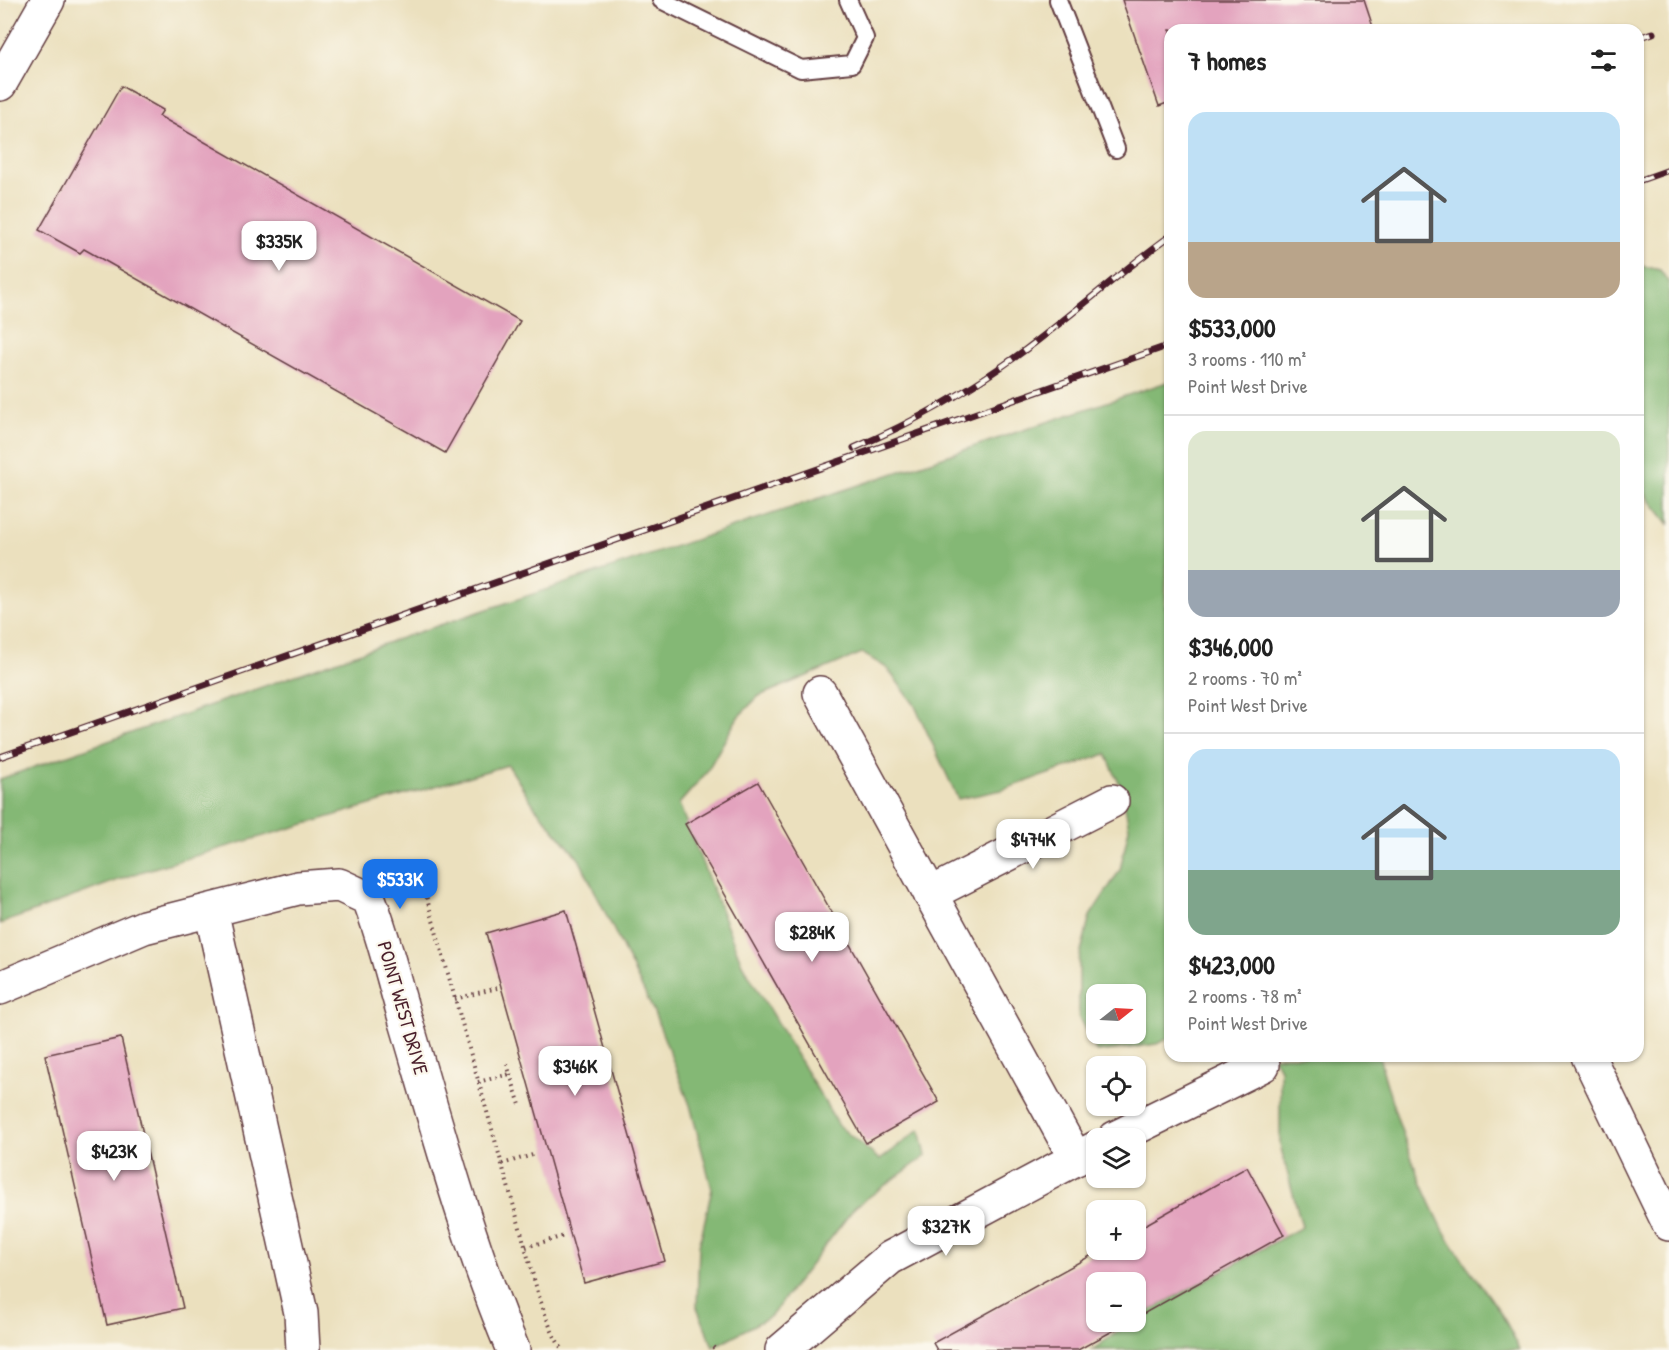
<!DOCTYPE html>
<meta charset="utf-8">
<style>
:root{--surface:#fff;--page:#f6f6f6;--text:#222;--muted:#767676;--line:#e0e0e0;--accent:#1a73e8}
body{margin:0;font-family:"Patrick Hand",sans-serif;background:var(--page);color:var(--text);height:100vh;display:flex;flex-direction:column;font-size:22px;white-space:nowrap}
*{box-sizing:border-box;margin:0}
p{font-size:20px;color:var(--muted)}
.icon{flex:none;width:33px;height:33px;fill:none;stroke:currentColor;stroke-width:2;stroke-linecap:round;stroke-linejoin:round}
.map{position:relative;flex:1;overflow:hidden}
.details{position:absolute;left:1164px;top:24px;width:480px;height:1038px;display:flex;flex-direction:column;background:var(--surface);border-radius:18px;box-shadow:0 2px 4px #0004}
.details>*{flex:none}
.needle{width:39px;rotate:72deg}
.tools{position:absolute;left:1086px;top:984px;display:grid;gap:12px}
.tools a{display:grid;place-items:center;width:60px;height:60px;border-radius:12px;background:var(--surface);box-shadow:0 2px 4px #0004;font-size:30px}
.price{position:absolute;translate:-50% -51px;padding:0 14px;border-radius:12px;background:#fff;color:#222;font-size:20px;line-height:39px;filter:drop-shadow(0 2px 3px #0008)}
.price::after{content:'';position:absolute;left:50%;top:36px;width:18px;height:14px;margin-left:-9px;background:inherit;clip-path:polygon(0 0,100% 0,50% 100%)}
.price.selected{background:var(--accent);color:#fff}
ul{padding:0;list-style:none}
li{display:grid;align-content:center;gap:12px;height:318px;padding:0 24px}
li+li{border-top:2px solid var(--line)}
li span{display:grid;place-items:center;height:186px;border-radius:18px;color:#555}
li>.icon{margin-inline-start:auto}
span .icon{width:108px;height:108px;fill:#fffc;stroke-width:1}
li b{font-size:26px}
h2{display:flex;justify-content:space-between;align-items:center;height:72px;padding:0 24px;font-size:26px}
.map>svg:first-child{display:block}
.forest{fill:#84b874;stroke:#676c50;stroke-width:1.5;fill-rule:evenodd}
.building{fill:#e3a3be}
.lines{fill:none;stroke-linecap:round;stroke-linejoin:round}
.service-casing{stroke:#623c41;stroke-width:20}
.minor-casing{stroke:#623c41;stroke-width:36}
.primary-casing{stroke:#623c41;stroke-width:36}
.path{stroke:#623c41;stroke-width:4;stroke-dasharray:1.5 4.5;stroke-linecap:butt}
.service{stroke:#fff;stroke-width:16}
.minor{stroke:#fff;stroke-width:33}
.primary{stroke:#fff;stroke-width:33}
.rail-casing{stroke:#4a1f2b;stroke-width:7}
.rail{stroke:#fbf7ec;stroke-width:4.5;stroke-dasharray:14;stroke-linecap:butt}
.labels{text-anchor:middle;stroke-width:4.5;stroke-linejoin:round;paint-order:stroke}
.street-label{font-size:20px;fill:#4a1f2b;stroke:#fbf7ec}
</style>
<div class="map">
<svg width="1669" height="1350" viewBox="0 0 1669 1350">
<rect width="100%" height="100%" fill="#fbf7ec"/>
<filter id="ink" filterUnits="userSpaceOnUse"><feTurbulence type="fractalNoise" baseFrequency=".0167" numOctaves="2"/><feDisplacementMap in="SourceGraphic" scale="12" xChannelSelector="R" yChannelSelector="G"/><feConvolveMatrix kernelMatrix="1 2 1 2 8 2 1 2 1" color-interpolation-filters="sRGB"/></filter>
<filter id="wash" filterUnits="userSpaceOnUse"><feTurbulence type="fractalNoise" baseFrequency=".008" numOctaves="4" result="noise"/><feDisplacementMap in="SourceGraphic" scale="24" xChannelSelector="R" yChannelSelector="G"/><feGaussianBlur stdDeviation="1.35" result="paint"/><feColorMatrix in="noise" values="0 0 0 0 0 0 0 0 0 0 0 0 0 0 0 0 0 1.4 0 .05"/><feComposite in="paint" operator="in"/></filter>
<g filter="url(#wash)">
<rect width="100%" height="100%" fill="#ebe0be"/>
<path class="forest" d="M1638,265L1660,270L1669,283V524L1638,485Z
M1170,381V508L1165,606L1170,618V1037L1157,1044L1097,1052L1079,1018V960L1090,916L1120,870L1129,828L1122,790L1106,754L1002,790L958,799L914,704L887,668L862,653L759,696L738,717L706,773L679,804L742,964L839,1126L880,1160L920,1129L926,1156L855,1207L771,1316L713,1347L697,1307L699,1246L712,1189L690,1105L654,1012L579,859L535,807L508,765L140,872L0,924V779L407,636ZM1096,994H1136V1034H1096Z
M1273,1056H1379C1394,1114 1416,1176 1443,1229C1466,1271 1503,1305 1519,1350H1092L1145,1313L1302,1227L1280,1145V1069Z"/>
<g id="blocks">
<path class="building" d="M1122,0H1364L1374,30H1170V102L1159,106Z
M121,86L163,110L159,116L520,321L445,453L84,249L80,253L39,230Z
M758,782L939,1102L866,1143L685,824Z
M566,910L665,1261L584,1283L486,933Z
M121,1038L183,1308L107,1325L45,1055Z
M1247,1167L1284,1235L1136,1318V1282H1096V1322H1129L1078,1350H937L933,1343L1101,1250H1136V1230Z"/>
</g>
</g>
<g filter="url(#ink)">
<use href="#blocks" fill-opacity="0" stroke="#623c41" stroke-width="1.5"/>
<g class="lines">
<defs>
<path id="service" d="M661,0L801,69L852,64L865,38L848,0
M1058,0L1116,149"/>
<path id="minor" d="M820,693L1076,1159
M930,894L1112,801
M211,910L301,1313L303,1350
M0,988L144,927L298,888L339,885L369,899C385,940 394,983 407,1025C439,1134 469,1245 513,1350
M1588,1056L1669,1224
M1115,1138L1263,1065
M782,1350L890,1258L1096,1148"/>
<path id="primary" d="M0,84L48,0"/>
</defs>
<use href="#service" class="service-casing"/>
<use href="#minor" class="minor-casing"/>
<use href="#primary" class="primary-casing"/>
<path class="path" d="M425,892C456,1002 487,1112 518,1221C528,1254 543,1325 563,1350
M455,999L497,988
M510,1074L521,1108
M478,1082L510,1074L506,1061
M502,1164L536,1154
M526,1247L564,1236
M713,1347L716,1350"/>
<use href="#service" class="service"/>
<use href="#minor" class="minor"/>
<use href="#primary" class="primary"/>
<defs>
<path id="rail" d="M1638,38L1653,33
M1638,181L1669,170
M854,448C915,422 972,389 1025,350C1075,313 1120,272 1170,236
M0,757L1170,345"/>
</defs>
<use href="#rail" class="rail-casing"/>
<use href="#rail" class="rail"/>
</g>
</g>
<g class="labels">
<g class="street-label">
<text transform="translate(403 1008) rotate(74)" y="7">POINT WEST DRIVE</text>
</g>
</g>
</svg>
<div class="tools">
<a><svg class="needle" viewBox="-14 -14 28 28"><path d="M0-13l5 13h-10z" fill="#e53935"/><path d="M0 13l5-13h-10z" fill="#767676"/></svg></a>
<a><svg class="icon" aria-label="locate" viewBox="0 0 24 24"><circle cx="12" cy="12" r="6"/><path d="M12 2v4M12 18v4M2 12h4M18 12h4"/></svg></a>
<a><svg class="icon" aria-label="layers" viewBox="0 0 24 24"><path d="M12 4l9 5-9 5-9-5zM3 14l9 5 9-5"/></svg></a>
<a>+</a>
<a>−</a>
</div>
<b class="price" style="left:279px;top:272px">$335K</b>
<b class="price" style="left:1033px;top:870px">$474K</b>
<b class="price selected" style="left:400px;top:910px">$533K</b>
<b class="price" style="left:812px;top:963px">$284K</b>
<b class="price" style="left:575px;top:1097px">$346K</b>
<b class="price" style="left:114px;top:1182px">$423K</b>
<b class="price" style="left:946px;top:1257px">$327K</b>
<section class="details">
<h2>7 homes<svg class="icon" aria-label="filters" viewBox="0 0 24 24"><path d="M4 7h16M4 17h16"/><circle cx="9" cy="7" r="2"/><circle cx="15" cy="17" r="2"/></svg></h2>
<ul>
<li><span style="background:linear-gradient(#bfe0f5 70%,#b9a48a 0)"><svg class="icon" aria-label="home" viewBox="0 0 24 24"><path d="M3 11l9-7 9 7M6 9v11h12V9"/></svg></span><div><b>$533,000</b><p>3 rooms · 110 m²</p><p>Point West Drive</p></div></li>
<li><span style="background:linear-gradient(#dfe7d0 75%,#9aa5b1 0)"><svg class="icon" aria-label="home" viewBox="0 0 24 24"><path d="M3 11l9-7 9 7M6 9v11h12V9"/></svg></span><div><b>$346,000</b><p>2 rooms · 70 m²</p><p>Point West Drive</p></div></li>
<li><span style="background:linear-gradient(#bfe0f5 65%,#7fa58c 0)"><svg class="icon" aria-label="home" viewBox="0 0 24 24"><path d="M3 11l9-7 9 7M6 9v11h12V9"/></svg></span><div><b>$423,000</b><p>2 rooms · 78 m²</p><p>Point West Drive</p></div></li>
</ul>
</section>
</div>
